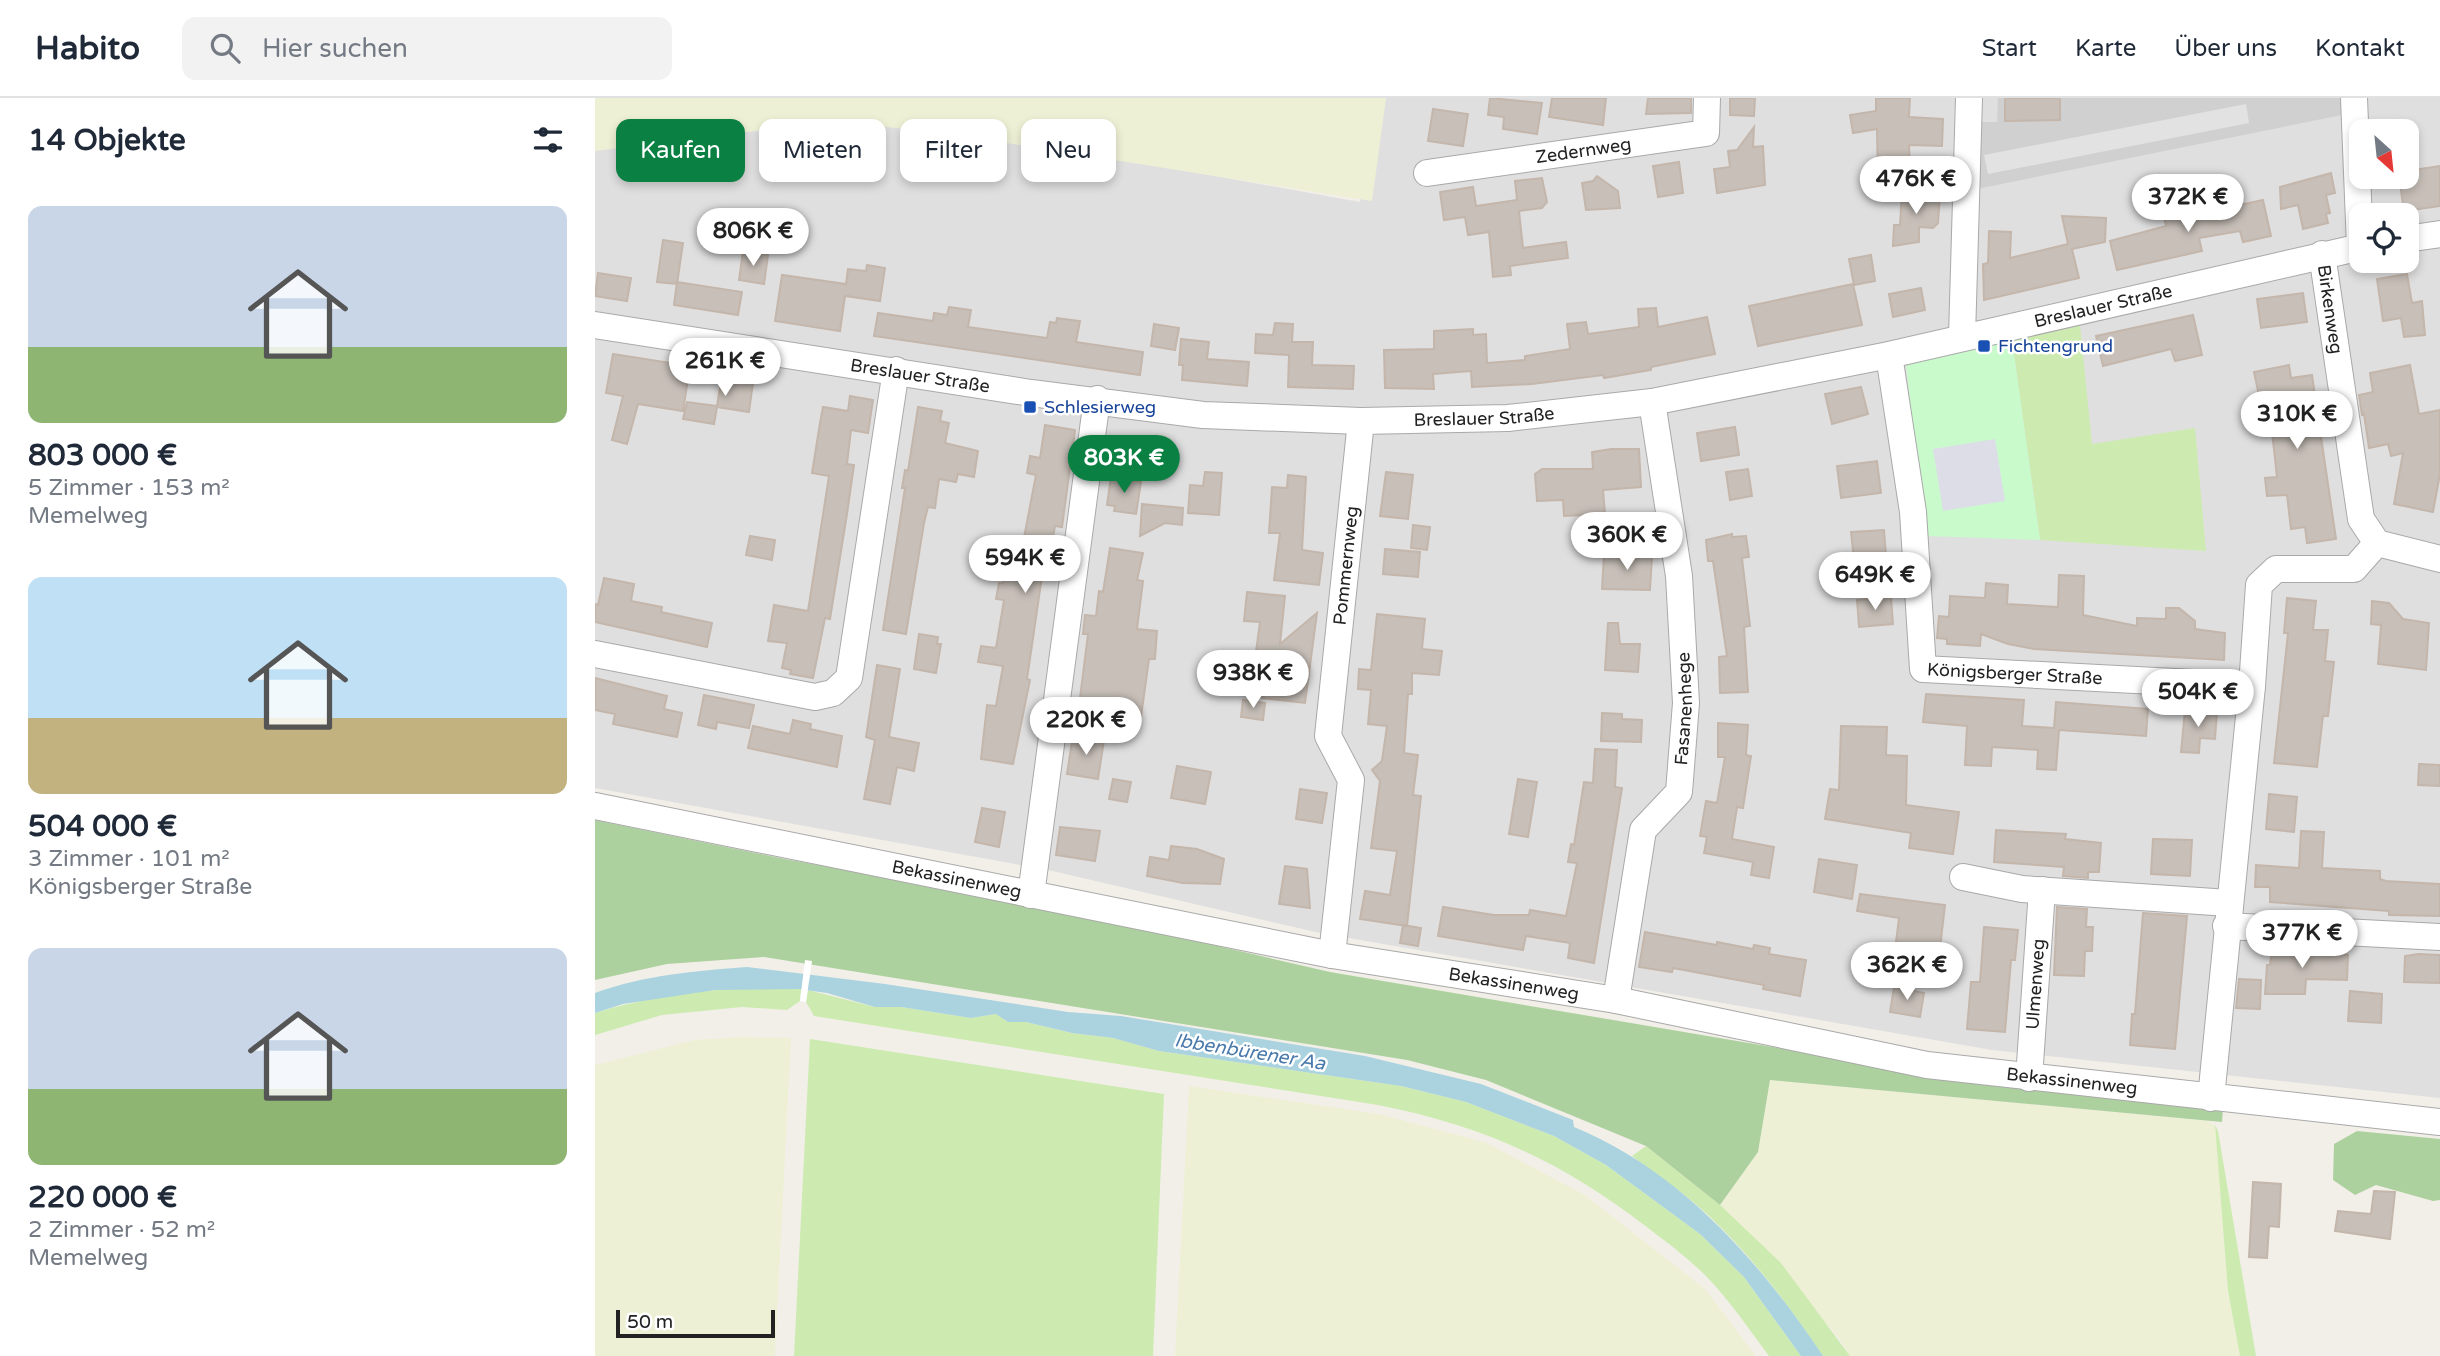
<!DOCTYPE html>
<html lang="de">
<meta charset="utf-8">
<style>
:root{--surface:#fff;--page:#f2f2f3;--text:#1f2937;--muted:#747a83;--line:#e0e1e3;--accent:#0b8043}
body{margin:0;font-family:"Varela Round",sans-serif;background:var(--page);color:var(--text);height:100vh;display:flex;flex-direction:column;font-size:26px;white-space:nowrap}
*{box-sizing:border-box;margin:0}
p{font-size:23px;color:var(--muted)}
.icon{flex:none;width:38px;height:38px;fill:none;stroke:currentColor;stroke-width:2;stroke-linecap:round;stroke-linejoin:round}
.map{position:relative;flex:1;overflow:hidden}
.drawer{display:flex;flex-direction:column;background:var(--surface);width:595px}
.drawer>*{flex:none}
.hud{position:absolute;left:21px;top:21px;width:665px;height:63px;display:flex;gap:14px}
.needle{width:46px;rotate:153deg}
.fabs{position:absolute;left:1754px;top:21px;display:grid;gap:14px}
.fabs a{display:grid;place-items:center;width:70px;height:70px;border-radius:14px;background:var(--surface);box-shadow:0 4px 10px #0003;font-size:35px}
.scale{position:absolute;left:21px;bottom:18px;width:159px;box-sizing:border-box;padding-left:7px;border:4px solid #222;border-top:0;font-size:19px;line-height:24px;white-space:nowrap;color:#222;-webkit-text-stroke:5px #fff;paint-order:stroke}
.price{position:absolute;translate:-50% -60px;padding:0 16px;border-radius:24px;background:#fff;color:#222;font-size:23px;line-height:46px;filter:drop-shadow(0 2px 4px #0008)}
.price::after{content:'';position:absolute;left:50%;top:42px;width:21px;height:16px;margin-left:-10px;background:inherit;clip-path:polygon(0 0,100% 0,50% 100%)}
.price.current{background:var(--accent);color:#fff}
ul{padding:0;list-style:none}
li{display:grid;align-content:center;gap:14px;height:371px;padding:0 28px}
li span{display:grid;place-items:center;height:217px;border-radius:14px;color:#555}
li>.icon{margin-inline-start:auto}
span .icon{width:126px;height:126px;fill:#fffc;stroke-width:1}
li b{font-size:30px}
h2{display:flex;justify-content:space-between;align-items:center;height:84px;padding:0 28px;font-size:30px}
.pill{padding:0 24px;border-radius:14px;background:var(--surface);box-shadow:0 4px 10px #0003;font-size:24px;line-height:63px}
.pill.current{background:var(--accent);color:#fff}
header{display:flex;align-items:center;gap:42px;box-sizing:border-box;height:98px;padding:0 35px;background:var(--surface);border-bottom:2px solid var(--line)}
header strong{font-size:33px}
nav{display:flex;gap:38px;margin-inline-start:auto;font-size:24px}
.search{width:490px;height:63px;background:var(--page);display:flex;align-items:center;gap:18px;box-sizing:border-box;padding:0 24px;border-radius:14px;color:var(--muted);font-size:26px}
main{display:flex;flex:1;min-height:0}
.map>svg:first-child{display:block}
.residential{fill:#e0dfdf;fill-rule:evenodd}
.religious{fill:#d0d0d0}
.farmland{fill:#eef0d5}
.grass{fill:#cdebb0}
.forest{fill:#add19e}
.park{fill:#c8facc}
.parking{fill:#e2e2e2}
.plaza{fill:#dddde8}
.water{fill:#aad3df}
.pier{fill:#fff}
.building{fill:#c7bfb8;stroke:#c4b6ab;stroke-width:2}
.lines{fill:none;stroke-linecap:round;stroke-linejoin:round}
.minor-casing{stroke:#a9a9a9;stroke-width:28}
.minor{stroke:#fff;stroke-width:26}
.transit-dot{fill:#1a4fb4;stroke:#fff;stroke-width:2.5}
.labels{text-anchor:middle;stroke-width:5;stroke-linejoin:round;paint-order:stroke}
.street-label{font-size:18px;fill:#222;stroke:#fff}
.transit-label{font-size:18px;fill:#164399;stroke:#fff;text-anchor:start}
.water-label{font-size:19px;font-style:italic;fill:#4a7aab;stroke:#fff}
</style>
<header>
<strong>Habito</strong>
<div class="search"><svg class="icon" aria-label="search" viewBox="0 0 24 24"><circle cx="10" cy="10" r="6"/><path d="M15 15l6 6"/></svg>Hier suchen</div>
<nav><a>Start</a><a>Karte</a><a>Über uns</a><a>Kontakt</a></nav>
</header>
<main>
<section class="drawer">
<h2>14 Objekte<svg class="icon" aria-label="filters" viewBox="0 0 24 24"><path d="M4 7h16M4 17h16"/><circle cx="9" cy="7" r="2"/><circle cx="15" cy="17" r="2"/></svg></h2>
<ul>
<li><span style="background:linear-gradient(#c9d6e8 65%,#8fb573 0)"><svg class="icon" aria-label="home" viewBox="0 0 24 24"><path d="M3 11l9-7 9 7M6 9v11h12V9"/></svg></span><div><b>803 000 €</b><p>5 Zimmer · 153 m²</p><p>Memelweg</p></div></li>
<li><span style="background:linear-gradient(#bfe0f5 65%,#c2b280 0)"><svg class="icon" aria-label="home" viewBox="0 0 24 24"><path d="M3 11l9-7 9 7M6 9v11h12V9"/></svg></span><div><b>504 000 €</b><p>3 Zimmer · 101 m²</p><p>Königsberger Straße</p></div></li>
<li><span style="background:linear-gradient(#c9d6e8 65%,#8fb573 0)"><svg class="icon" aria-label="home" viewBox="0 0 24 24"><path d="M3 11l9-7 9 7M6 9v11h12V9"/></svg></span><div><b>220 000 €</b><p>2 Zimmer · 52 m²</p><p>Memelweg</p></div></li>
</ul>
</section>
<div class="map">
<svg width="1845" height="1258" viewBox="0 0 1845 1258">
<rect width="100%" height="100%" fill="#f2efe9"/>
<path class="residential" d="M782,0H1845V1000L1397,952L725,835L453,772L0,690V49L238,20L380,35L765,104ZM1766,33H1811V79H1766ZM1766,117H1811V163H1766Z"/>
<path class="religious" d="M1403,0H1746L1747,17L1382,91L1385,24H1402Z"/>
<path class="farmland" d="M0,0H791L777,103L362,37L240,23L0,53Z
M148,939L196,940L180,1258H0V967L99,942Z
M1175,982L1613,1023L1620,1027L1633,1193L1645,1258H1255L1243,1239L1125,1107L1163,1054Z
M594,988L784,1016L892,1045L990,1097L1110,1191L1161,1258H580Z"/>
<path class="grass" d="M1485,227L1497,346L1600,330L1611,453L1445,442L1417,242Z
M206,891L205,903L192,912L147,909L67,917L0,937V915C56,897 148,885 206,891Z
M213,892L280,909H306L376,920L401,916L413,924H431L477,935L518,940L564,953L806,988L871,1004L959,1038L1011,1067L1105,1136L1149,1179L1206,1258H1174C1154,1231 1135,1203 1111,1178C1092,1159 1070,1143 1049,1127C966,1063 886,1027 783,1007L219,918L211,904Z
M215,941L569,996L558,1258H199Z
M1620,1027L1623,1033L1661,1258H1645L1633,1193Z
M1051,1048L1125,1107L1186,1165L1255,1258H1228C1194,1208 1158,1159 1113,1117C1090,1096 1062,1077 1037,1058Z"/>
<path class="forest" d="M0,722L190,761L436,805L735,874L1331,975L1628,1011L1627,1024L1175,982L1163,1054L1125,1107L1051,1048L891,982L812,962L169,859L72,866L0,882Z
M1762,1033L1845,1041V1102L1838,1103L1781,1087L1760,1097L1738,1082L1739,1046Z"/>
<path class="park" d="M1417,242L1445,442L1330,438L1311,267Z"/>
<path class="parking" d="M1651,6L1654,25L1393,76L1389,57Z"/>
<path class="plaza" d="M1400,341L1410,403L1348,413L1338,351Z"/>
<path class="water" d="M152,869L290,886L473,914L526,918L770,958L886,986L978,1022L979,1029C1086,1073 1165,1164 1228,1258H1206L1149,1179L1105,1136L1011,1067L959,1038L871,1004L806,988L564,953L518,940L477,935L431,924H413L401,916L376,920L306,909H280L232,895L203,891L120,892L28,906L0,915V895C49,877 100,873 152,869Z"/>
<path class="pier" d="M210,862L217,863L211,904L205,903Z"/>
<path class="building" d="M895,0L947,5L942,36L908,31L909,19L893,17Z
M957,0H1011L1008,27L954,19Z
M1053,0H1096V15L1051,16Z
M1135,0H1160L1159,18L1135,17Z
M1281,0H1315L1314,19L1348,21L1347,48L1314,47L1315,76L1283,81L1282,31L1258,35L1255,17L1281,13Z
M1410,0H1465V22L1410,23Z
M838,11L873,16L868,48L833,43Z
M1159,29L1158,49L1168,48L1170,87L1122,95L1119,71L1135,69L1133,53L1142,52Z
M1084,64L1088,95L1063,99L1058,68Z
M1845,68V108L1809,113L1804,79H1811V73Z
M1736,75L1740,95L1731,97L1735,115L1731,116L1733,125L1708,131L1703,107L1686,111L1685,89Z
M1002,78L1023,93L1025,110L991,112L987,85L998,83Z
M947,80L952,104L947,110L924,113L928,150L971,144L973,160L915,168L916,177L898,179L894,134L873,137L870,119L849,122L845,94L878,89L881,108L922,102L920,83Z
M1307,93L1345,95L1343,125L1338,130L1324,129V144L1298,148L1299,127H1305Z
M1589,99L1594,123L1642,116L1640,108L1668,102L1676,138L1648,144L1645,133L1604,140L1607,153L1522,172L1515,143L1571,128L1567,109L1573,108L1572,102Z
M1467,118L1511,120L1510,144L1477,151L1484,180L1389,202L1388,166L1393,165L1394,133L1416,134L1415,160L1473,146Z
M68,142L88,145L82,186L62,184Z
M148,153L173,157L169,186L144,182Z
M1276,157L1280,183L1259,187L1254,161Z
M272,167L290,170L285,203L250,198L245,233L180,223L187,177L251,186L253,171L271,173Z
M3,175L36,180L32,203L0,198Z
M1812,176L1817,205L1827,203L1830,237L1809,239L1806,220L1788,223L1782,181Z
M82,184L147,194L143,217L79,207Z
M1258,186L1267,227L1163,248L1154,208Z
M1326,190L1330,212L1298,219L1294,196Z
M1708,195L1712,224L1666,230L1662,201Z
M354,209L376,212L373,229L452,240L455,224L461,225L462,220L485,223L481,244L548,254L545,277L279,238L283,215L338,223L339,215L352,217Z
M1061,210L1063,229L1112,219L1120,256L1056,269V272L1009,280L1008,277L937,286L877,289L876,273L838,276L839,291L790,290L789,252L839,251V233L878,231V237L891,236L892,265L930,262V258L975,251L972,226L991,224L993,236L1044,229L1043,211Z
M1598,217L1607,257L1580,263L1576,251L1508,268L1501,238Z
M680,225L698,226L697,244H718L717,267L759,268L758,291L693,289L694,257L660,255L661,236L678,237Z
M559,226L584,230L580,252L556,248Z
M586,241L614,244L612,261L654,264L652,288L587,282L588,267H584Z
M18,256L95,268L88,313L43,306L32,346L17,342L28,298L11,295Z
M1694,267L1696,280L1717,277L1741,441L1712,445L1710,429L1696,431L1692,397L1672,398L1670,380L1682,379L1677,334L1672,335L1659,274Z
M1815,267L1824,316L1845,312V376L1838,414L1799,406L1808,355L1796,358L1793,346L1774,350L1769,316L1767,317L1764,297L1778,294L1775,275Z
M128,272L159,277L154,314L122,309L119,326L88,321L92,304L122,308Z
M1266,289L1273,316L1237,326L1230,296Z
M255,298L278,302L273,335L256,332L252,366L259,367L252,416L235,521L230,520L218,580L195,576L196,572L187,570L192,545L173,543L179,507L213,513L234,378L217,375L225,325L228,309L253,313Z
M323,309L347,313L345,323L354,325L350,345L383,353L379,379L363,376L361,384L344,381L340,410L333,409L329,425L311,536L288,532L310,390H307L310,372L313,373Z
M450,327L480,332L467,429L460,428L457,444H452L432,581L435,582L418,666L386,661L392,607L401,608L408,568L383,564L386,548L401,550L409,502L401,501L404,485H408L415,448L427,450L441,377L432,375L435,358L445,360Z
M1140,329L1144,357L1106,363L1102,335Z
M1016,351H1044L1046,389L1008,392L1010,416L969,418L968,402L942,403L940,376L947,371H998L997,354Z
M1282,363L1286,395L1246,400L1242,368Z
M1153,371L1157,398L1135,402L1131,374Z
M610,374L627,375L624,417L593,415L595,387L608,388Z
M791,374L818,377L813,421L785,418Z
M693,377L711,379L707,452L728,455L724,487L679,482L685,435H674L677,389L692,390Z
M516,379L546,384L541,416L519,413L520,408L512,407Z
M547,406L588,410L587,427L570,425L545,438Z
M818,427L835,429L832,452L816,450Z
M1289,432L1291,458L1259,462L1256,434Z
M1137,436V439L1151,438L1154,459L1147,460L1155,528L1149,529L1153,594L1125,595L1124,559L1132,558L1118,463H1113L1111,442Z
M155,438L180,442L177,462L151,457Z
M515,450L548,455L542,482L548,483L542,531L562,533L560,561H554L546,619L511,614L513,604L485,600L493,536H488L490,517L501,518L504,493L508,494Z
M790,451L825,454L823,479L788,476Z
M1009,455L1057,459L1055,492L1007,491Z
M1464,477L1489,478L1488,517L1542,528V520L1571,521V510H1584L1600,523V531L1630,535L1629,562L1439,551L1413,546L1386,536L1385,548L1352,546V541L1342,540L1344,518L1354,519L1355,498L1390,500L1391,485L1413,487L1412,506L1463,509Z
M9,480L39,486L36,503L67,509L66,514L117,525L112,549L0,524V506L3,507Z
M652,494L690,498L685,546L722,515L710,605L667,600L672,562L660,561L665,524L649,523Z
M1296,499L1298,526L1264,529L1262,502Z
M1692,500L1721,503L1718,532H1733L1730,563L1739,564L1733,618H1728L1722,669L1679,665L1693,535H1689Z
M1777,503L1794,505L1808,521L1834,525L1831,572L1783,566L1786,527L1776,526Z
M782,516L830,521L827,551L847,553L844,577L817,575V596H813L809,655L823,657L818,697L826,698L812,828L765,821L770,793L795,797L802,753L776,750L785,683L777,672L787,663L792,628L773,626L776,592L763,591L764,571L776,572Z
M1013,525H1023L1025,546H1045L1043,574L1010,572Z
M324,536L343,539L342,546H346L341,575L319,571Z
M282,567L305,571L294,639L324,645L319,673L302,669L295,706L269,701L280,642L271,639Z
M0,580L72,598L69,611L87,615L82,639L18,626L20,616L0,612Z
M1331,596L1429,602L1427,628L1459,630L1461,604L1553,611L1551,638L1464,632L1461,672L1442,671L1443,652L1414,650L1397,649L1396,668L1370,667L1372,628L1328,624Z
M109,597L159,607L154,630L122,624L121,631L103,627Z
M648,602L670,605L668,622L646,619Z
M1590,612L1622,614L1620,641L1605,640L1604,655L1586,654Z
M1007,615L1027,616V621L1047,622L1046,644L1006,643Z
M198,622L216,626L215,631L247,638L242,669L153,650L158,628L195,636Z
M1123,625L1153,627L1151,657L1156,658L1148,710L1142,709L1137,741L1179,749L1174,780L1156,777L1158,764L1109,755L1112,739L1105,738L1111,703L1122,705L1130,659H1123Z
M1246,628L1292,629L1291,657L1312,658L1311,707L1364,714L1358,756L1314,750L1316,735L1230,721L1235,691L1244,692Z
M478,637L509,642L503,681L472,676Z
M1000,651L1022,652L1020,689L1027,690L999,865L973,860L975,845L931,838L928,852L843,838L848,809L899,817H934L935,812L971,818L982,765L973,764L976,746L979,747L989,684L998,685Z
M1824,666L1845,667V688L1823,687Z
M582,668L616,674L610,706L576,700Z
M518,681L536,684L532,704L514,701Z
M923,681L942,684L933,739L914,736Z
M705,691L732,695L727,725L701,721Z
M1674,696L1702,699L1699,734L1671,731Z
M387,710L410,714L404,749L380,744Z
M465,729L505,733L500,763L461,757Z
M1401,732L1471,736L1470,741L1506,745L1504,774H1493V780L1468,778L1469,769L1399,764Z
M1706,733L1729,734L1727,770L1785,773V781L1791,783L1845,786V818L1794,817V813L1675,804V789H1660L1661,767L1704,770Z
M1558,741L1597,742L1595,778L1556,776Z
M576,748L602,751L629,761L625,786L588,785L552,778L555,759L574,762Z
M1224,761L1262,767L1257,801L1219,794Z
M690,768L712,771L715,810L684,806Z
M1265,796L1350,807L1345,850L1301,844L1304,820L1262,813Z
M1462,809L1492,811L1491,829H1498L1497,853H1490L1489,878L1459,877Z
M1548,815L1592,818L1580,951L1535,947L1537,916H1540Z
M808,827L826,830L823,848L805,845Z
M1389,829L1423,832L1420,862H1416L1410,934L1372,931L1376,884H1385Z
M1050,834L1122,847V844L1158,851L1159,847L1175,850L1174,856L1211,862L1205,898L1168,891L1169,887L1078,870L1077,874L1044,869Z
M1677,851L1753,857L1752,882L1711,881L1710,896H1670L1672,867H1675Z
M1823,856L1845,857V885L1809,884L1810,858Z
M1644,881L1666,882L1665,911L1641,910Z
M1299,889L1329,895L1325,919L1295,914Z
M1755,893L1787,896L1786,925L1753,923Z
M1658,1084L1686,1086L1684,1129L1674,1128L1672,1160L1654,1159Z
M1779,1093L1800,1094L1795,1141L1740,1133L1743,1113L1776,1116Z"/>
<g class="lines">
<defs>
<g id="minor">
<path d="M1759,0L1765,149"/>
<path id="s1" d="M832,75L1111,35L1112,0"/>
<path d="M1811,141L1845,136"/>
<path id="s2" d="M1727,156L1766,421L1782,445L1845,461"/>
<path id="s3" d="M0,227L436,295L608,317L766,323L913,320L1057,304L1294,257L1766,149"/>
<path d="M1367,239L1374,0"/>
<path id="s4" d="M1294,257L1318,414L1328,571L1657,588L1616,1000"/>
<path d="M0,556L220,599L238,595L254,580L301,272"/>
<path d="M1657,588L1664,487L1681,471H1759L1782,445"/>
<path id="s5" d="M0,708L737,857L1021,902L1332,967L1845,1024"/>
<path d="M1368,779L1427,791L1634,805"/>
<path d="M436,797L502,301"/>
<path d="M1631,828L1845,839"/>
<path id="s6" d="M737,857L756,682L733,638L766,323"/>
<path id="s7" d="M1021,902L1048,732L1084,694L1091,605L1084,478L1057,304"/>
<path id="s8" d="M1434,980L1447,792"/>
</g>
</defs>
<use href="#minor" class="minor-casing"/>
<use href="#minor" class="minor"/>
</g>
<g class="transit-dot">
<rect x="1382" y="241" width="14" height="14" rx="3.5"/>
<rect x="428" y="302" width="14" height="14" rx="3.5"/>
</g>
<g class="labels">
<g class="street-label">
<text dy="6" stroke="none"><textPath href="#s1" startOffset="158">Zedernweg</textPath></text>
<text dy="6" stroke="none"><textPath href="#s3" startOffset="1526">Breslauer Straße</textPath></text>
<text dy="6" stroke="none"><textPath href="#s2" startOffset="56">Birkenweg</textPath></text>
<text dy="6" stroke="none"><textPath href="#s3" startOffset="329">Breslauer Straße</textPath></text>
<text dy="6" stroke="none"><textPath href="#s3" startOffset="896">Breslauer Straße</textPath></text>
<text dy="6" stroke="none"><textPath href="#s6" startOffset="397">Pommernweg</textPath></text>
<text dy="6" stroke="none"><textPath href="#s4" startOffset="408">Königsberger Straße</textPath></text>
<text dy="6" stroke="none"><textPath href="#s7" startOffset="308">Fasanenhege</textPath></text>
<text dy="6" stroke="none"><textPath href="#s5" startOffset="369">Bekassinenweg</textPath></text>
<text dy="6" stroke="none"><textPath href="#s5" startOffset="936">Bekassinenweg</textPath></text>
<text dy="6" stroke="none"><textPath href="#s8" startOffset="94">Ulmenweg</textPath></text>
<text dy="6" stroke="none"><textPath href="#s5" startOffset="1503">Bekassinenweg</textPath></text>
</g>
<g class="transit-label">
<text x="1403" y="254">Fichtengrund</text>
<text x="449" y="315">Schlesierweg</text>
</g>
<g class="water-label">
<text transform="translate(655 953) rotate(9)" y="7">Ibbenbürener Aa</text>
</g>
</g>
</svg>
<div class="fabs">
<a><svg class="needle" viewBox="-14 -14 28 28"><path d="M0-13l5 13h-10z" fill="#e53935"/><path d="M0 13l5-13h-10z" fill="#747a83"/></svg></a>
<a><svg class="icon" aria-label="locate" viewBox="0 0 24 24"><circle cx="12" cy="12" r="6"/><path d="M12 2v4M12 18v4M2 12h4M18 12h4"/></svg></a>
</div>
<div class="scale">50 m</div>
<b class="price" style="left:1321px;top:118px">476K €</b>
<b class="price" style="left:1593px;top:136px">372K €</b>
<b class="price" style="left:158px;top:170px">806K €</b>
<b class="price" style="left:130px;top:300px">261K €</b>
<b class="price" style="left:1702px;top:353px">310K €</b>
<b class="price current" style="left:529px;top:397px">803K €</b>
<b class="price" style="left:1032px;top:474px">360K €</b>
<b class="price" style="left:430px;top:497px">594K €</b>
<b class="price" style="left:1280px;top:514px">649K €</b>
<b class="price" style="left:658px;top:612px">938K €</b>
<b class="price" style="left:1603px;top:631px">504K €</b>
<b class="price" style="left:491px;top:659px">220K €</b>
<b class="price" style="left:1707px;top:872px">377K €</b>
<b class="price" style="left:1312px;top:904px">362K €</b>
<div class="hud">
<a class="pill current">Kaufen</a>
<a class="pill">Mieten</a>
<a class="pill">Filter</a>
<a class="pill">Neu</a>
</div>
</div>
</main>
